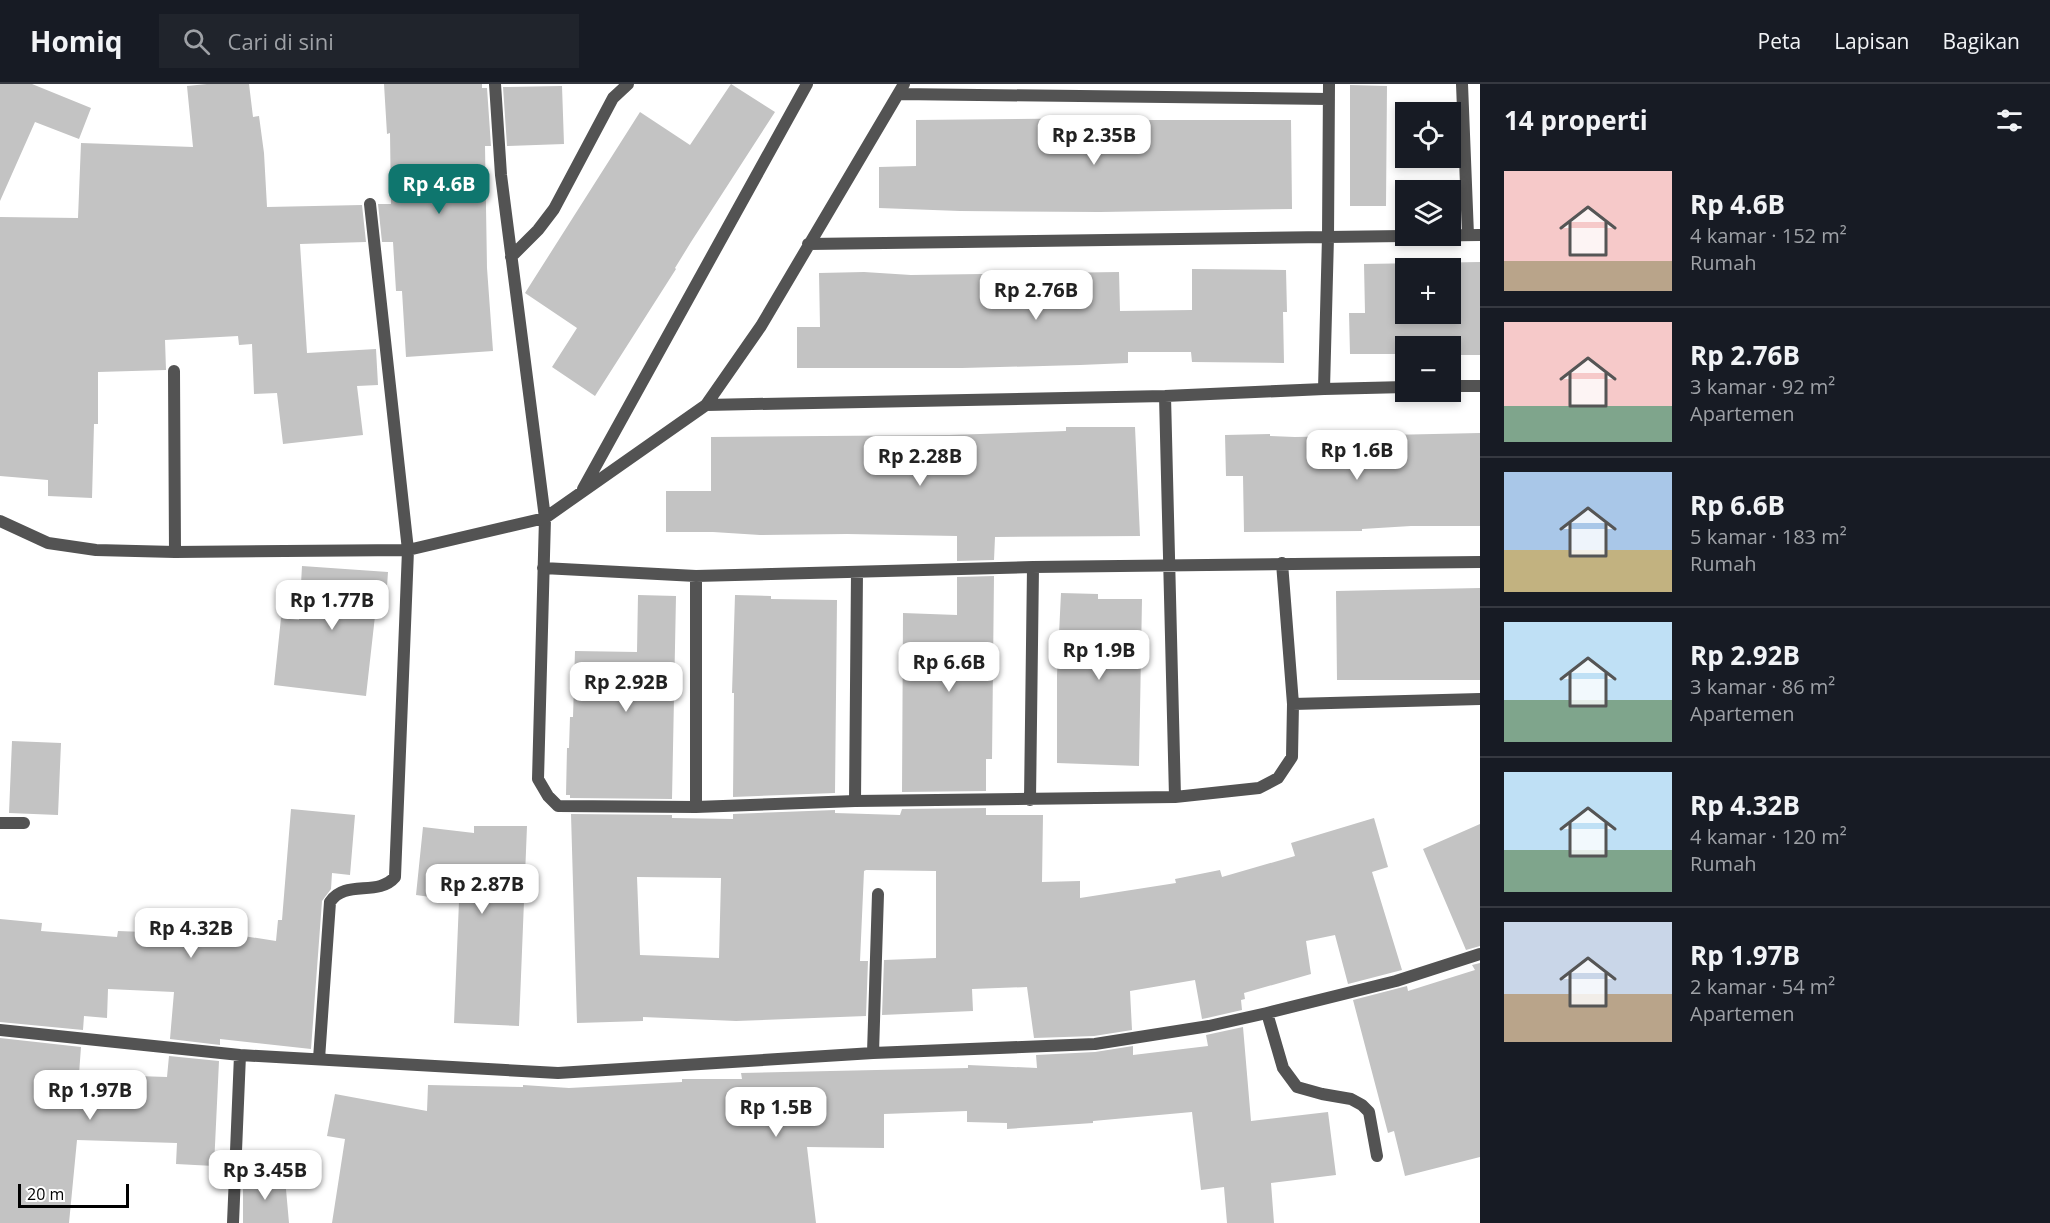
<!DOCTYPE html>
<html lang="id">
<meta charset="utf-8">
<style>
:root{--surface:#171b24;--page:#20242c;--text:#f1f3f6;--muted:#9ea1a6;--line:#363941;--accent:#0f766e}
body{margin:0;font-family:"Open Sans",sans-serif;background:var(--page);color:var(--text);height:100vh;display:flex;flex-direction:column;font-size:22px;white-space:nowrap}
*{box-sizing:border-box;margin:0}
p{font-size:20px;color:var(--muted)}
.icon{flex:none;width:33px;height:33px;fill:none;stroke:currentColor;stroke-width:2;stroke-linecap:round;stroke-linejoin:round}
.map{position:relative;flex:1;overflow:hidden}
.panel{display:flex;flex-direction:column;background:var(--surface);width:570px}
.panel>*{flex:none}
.tools{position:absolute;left:1395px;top:18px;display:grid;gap:12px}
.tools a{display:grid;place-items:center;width:66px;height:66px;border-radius:0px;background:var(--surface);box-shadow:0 3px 9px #0003;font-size:30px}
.scale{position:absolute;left:18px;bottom:15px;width:111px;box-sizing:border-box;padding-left:6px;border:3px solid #000;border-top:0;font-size:16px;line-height:21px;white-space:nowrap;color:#000;-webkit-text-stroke:4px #fff;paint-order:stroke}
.price{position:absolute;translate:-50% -51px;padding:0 14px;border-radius:12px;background:#fff;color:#222;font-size:20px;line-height:39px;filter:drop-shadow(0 2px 3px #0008)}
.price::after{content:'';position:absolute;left:50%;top:36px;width:18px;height:14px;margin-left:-9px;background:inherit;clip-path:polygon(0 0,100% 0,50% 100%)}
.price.on{background:var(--accent);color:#fff}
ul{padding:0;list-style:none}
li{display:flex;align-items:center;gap:18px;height:150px;padding:0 24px}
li+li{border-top:2px solid var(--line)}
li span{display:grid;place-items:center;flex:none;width:168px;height:120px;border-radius:0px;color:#555}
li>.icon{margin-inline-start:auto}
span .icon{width:72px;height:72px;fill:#fffc;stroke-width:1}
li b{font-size:26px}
h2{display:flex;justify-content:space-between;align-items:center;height:72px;padding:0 24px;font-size:26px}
header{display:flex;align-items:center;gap:36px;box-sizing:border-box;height:84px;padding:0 30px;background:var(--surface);border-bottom:2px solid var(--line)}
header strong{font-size:28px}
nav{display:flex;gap:33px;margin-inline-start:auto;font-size:21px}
.search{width:420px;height:54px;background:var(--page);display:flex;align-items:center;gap:15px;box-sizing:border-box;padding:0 21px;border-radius:0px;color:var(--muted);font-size:22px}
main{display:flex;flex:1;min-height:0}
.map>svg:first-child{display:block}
.building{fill:#c3c3c3;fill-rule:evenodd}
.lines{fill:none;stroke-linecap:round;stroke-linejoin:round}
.minor{stroke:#535353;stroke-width:12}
</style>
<header>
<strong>Homiq</strong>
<div class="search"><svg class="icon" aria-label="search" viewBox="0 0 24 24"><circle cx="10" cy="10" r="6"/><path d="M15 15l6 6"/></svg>Cari di sini</div>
<nav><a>Peta</a><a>Lapisan</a><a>Bagikan</a></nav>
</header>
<main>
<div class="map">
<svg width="1480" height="1139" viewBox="0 0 1480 1139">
<rect width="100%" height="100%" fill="#fff"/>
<path class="building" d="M0,0H32L91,24L79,55L35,38L0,117Z
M207,0H249L253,33L259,32L264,69L267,123L362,121L366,158L300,160L307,269L376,265L378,301L357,302L363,351L283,360L277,309L254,310L252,260L239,261L238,252L165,256L166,286L98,288V340H94L92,414L48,412V396L0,392V133L78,134L81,59L193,63L187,2Z
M384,0H482V4H487L491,62H485L487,184L493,267L406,273L402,207H396L393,158H382L378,120H391L390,49L387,50Z
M731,0L775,28L691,158L675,184L676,185L595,312L552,283L577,244L525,209L640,28L690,61Z
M1350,1L1387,2L1386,122H1350Z
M562,2L564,60L507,62L503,3Z
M1105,34V36H1291L1292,125L1100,128L960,127L879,124V83L916,82V36Z
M1480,178V271H1450V262H1406V270H1350L1349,229H1365L1364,180ZM1406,184H1450V230H1406Z
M1192,185L1286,186L1287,228H1283L1284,279L1192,278L1191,268H1128V279L1080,281L962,284H797V243H820L819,189L864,188L911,191L1119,188L1120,227L1192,226Z
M1066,343H1135L1140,452L995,453L994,476L957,477V452L847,450L760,451L713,448H666V407H711V353L949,351L1066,347Z
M1480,349V442H1411L1362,445V447L1244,448L1243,392H1226L1225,351L1270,350V352L1295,353Z
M302,482L388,488L385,532H375L366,612L274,601L281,534L299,536Z
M994,492L992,675H986V707L902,708L903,529L957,531V493Z
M1480,504V596H1337L1336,507Z
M1061,509L1098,510V515H1142L1139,682L1057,679V591Z
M638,511L676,512L672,715L570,714V711H566L567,664H569L570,633H573L575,567L637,568Z
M735,511L771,512V515L837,516L835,709L733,713L734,609H732Z
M12,657L61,659L58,731L9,729Z
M986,724V731H1043L1042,798L1080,797V814L1176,799L1175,795L1220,786L1222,793L1295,772L1291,759L1374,734L1388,783L1372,788L1402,886L1348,900L1335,851L1306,857L1311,890L1244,909L1245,915L1241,916L1242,926L1207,934L1202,935L1195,896L1130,907L1132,946L1094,952L1034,954L1027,903L972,905L973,927L882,931L884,876L936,874V787L866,786L864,787L860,877H868L866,932L736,937L643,933V937L577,939L571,730L672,731V734L733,735V730L835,726V729L900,731L902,725ZM637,793L721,794L719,874L640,871Z
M291,725L355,731L350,791L332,789L331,805L322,817L311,965L220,955V961L170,955L174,908L108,905L107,934L84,932L83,946L0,938V835L42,839L41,847L117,853L118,847L170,849L172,828L207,831L205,846L276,857L278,836H282Z
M1480,740V862L1466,866L1423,765Z
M474,742H527L519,942L454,939L459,817L416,811L423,743L474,749Z
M1480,879V1073L1405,1092L1394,1047L1388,1049L1353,916L1407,902L1408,907L1475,886L1472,881Z
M1243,943L1251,1037L1328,1028L1336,1091L1271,1099L1274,1139H1227L1224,1103L1201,1106L1192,1028L1093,1037V1039L1007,1045V1039L967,1038V1027L884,1030V1064L807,1063L816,1139H332L345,1055L327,1052L335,1010L427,1027L428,1001L523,1003V1001L569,1004L682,998V995H742L741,989L968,984V981L1037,984L1036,971L1095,968L1133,962V971L1208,962L1206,951Z
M0,954L81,963L79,990L167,993L169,972L219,977L214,1082L176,1080L177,1059L77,1056L69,1139H0Z
M285,1094L289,1139H243V1096Z"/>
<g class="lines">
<path class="minor" d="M495,0L501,91L545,434L538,695L548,712L558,722L696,723L855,717L1175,713L1259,704L1278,694L1292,673L1293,620L1282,479
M1462,0L1468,151
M899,10L1329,15
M808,160L1480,151
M511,173L538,146L554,125L613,14L628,0
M174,287L175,468
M1450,302H1480
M1324,305L1328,153L1329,0
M1165,312L1175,713
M706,321L1165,312L1324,305L1406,303
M583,405L807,0
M0,437L48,459L96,466L175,468L408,466L545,434L706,321L761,242L904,0
M543,484L696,492L1033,483L1480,478
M1293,620L1480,615
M1030,716L1033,483
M855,717L857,488
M696,723V492
M0,739H24
M1267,929L1283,984L1297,1003L1322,1010L1351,1015L1362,1021L1369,1028L1377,1072
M0,946L240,971L558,989L873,969L1095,960L1209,942L1267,929L1396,897L1480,870
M873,969L878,810
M319,975L330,818C345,795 378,813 395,793L408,466L370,120
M233,1139L240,971"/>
</g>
</svg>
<div class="tools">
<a><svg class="icon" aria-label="locate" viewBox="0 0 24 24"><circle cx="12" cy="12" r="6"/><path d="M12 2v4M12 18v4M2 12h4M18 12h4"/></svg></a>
<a><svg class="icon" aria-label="layers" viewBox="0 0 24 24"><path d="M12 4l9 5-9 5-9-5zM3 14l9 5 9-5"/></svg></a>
<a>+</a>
<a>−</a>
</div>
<div class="scale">20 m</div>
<b class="price" style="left:1094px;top:82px">Rp 2.35B</b>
<b class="price on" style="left:439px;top:131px">Rp 4.6B</b>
<b class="price" style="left:1036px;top:237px">Rp 2.76B</b>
<b class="price" style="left:1357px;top:397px">Rp 1.6B</b>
<b class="price" style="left:920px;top:403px">Rp 2.28B</b>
<b class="price" style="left:332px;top:547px">Rp 1.77B</b>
<b class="price" style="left:1099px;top:597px">Rp 1.9B</b>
<b class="price" style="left:949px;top:609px">Rp 6.6B</b>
<b class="price" style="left:626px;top:629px">Rp 2.92B</b>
<b class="price" style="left:482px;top:831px">Rp 2.87B</b>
<b class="price" style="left:191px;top:875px">Rp 4.32B</b>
<b class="price" style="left:90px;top:1037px">Rp 1.97B</b>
<b class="price" style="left:776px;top:1054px">Rp 1.5B</b>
<b class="price" style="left:265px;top:1117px">Rp 3.45B</b>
</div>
<section class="panel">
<h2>14 properti<svg class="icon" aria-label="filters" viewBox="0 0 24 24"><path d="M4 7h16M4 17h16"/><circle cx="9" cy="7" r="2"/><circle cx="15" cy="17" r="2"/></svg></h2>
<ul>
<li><span style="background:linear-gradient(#f6c9c9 75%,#b9a48a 0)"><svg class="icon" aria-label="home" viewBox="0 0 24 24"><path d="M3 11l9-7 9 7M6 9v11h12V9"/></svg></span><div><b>Rp 4.6B</b><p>4 kamar · 152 m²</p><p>Rumah</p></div></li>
<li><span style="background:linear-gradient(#f6c9c9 70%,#7fa58c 0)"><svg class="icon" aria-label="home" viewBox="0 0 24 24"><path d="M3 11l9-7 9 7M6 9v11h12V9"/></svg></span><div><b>Rp 2.76B</b><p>3 kamar · 92 m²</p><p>Apartemen</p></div></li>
<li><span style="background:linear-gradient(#a9c7e8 65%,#c2b280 0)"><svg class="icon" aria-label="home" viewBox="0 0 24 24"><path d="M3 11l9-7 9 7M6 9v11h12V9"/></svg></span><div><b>Rp 6.6B</b><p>5 kamar · 183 m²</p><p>Rumah</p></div></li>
<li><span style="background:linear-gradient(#bfe0f5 65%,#7fa58c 0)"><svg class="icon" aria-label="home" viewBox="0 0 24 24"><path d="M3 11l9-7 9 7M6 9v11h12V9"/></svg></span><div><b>Rp 2.92B</b><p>3 kamar · 86 m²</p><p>Apartemen</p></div></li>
<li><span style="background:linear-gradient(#bfe0f5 65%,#7fa58c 0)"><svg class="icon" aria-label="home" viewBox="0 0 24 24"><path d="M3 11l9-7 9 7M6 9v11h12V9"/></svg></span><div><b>Rp 4.32B</b><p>4 kamar · 120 m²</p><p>Rumah</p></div></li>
<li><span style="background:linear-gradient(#c9d6e8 60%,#b9a48a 0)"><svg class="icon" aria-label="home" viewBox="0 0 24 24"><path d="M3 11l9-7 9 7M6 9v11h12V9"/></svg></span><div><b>Rp 1.97B</b><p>2 kamar · 54 m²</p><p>Apartemen</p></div></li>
</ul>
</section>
</main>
